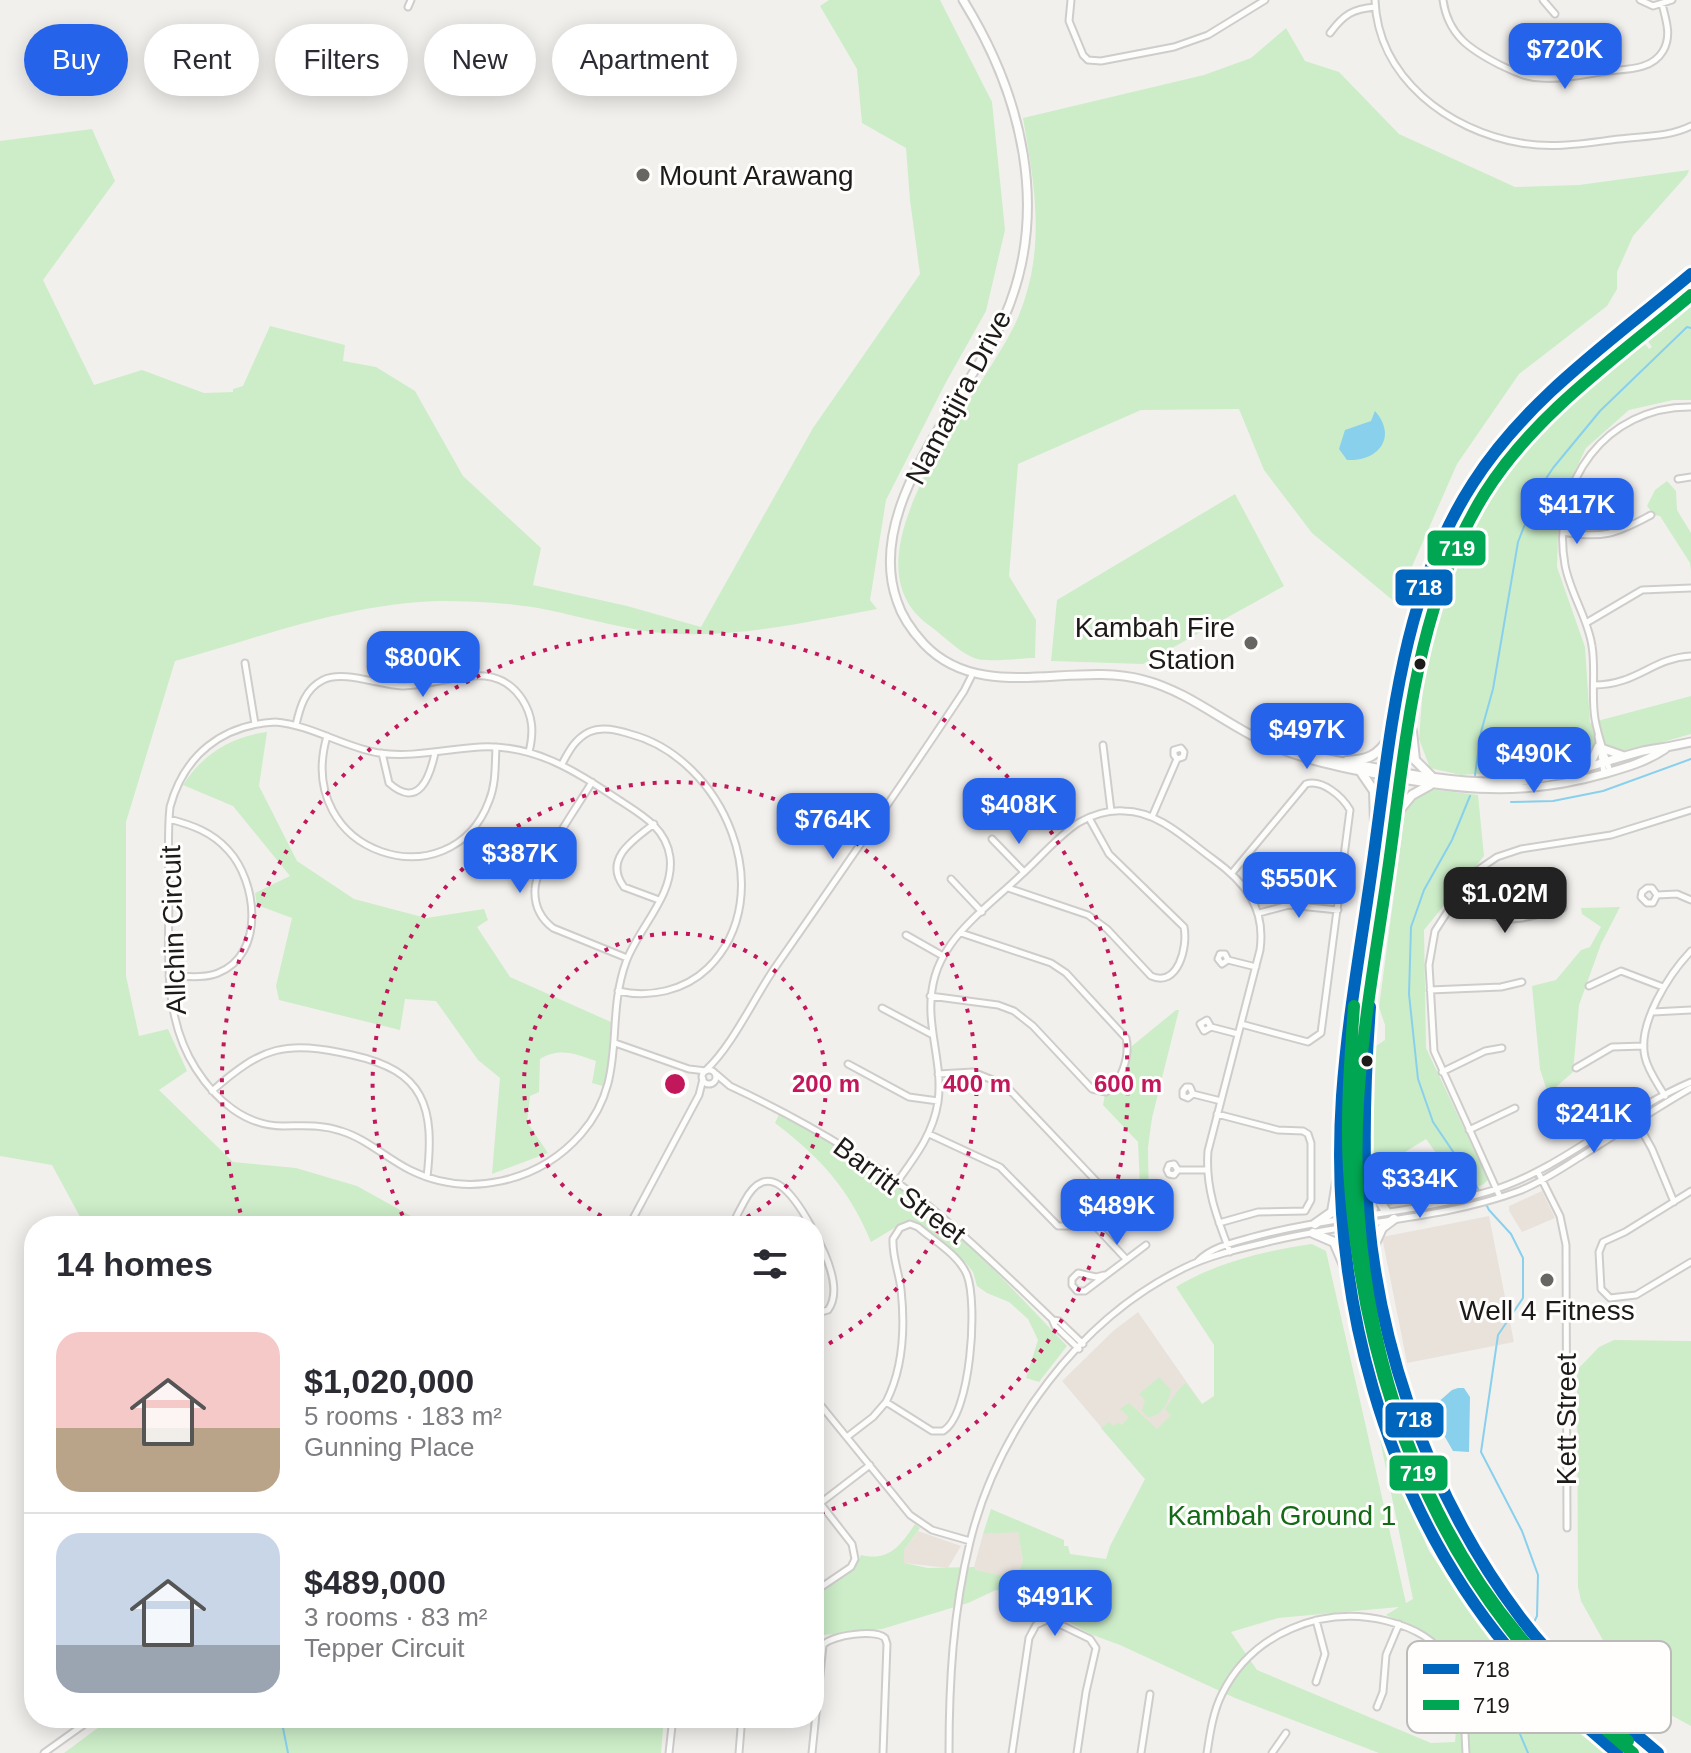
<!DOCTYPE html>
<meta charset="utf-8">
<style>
:root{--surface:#fff;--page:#f7f7f7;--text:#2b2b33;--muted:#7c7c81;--line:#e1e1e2;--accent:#2563eb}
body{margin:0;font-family:Helvetica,sans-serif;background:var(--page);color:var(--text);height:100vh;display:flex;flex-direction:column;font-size:30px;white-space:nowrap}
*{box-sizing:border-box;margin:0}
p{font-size:26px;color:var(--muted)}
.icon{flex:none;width:44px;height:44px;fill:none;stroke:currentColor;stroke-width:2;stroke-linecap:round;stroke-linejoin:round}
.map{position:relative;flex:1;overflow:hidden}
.panel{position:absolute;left:24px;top:1216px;width:800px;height:512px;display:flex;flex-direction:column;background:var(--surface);border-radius:32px;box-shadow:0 4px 20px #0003}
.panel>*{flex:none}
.top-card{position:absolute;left:24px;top:24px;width:800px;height:72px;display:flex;gap:16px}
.price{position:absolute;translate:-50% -68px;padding:0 18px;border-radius:16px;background:var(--accent);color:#fff;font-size:26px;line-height:52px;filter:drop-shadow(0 2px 4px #0008)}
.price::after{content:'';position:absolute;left:50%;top:48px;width:24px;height:18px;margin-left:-12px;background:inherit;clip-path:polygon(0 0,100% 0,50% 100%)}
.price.current{background:#222;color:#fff}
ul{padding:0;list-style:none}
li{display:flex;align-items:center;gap:24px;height:200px;padding:0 32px}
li+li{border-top:2px solid var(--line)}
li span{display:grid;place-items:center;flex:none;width:224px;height:160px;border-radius:24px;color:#555}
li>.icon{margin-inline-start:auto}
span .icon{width:96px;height:96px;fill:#fffc;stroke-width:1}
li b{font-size:34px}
h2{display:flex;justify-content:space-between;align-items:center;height:96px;padding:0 32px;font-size:34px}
.chip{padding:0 28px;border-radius:36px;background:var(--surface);box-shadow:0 4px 20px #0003;font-size:28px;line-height:72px}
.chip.current{background:var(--accent);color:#fff}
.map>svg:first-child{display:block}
.built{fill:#e9e2db}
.green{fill:#ccedc8;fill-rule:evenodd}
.water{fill:#89d0ed}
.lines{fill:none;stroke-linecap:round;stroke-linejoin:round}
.stream{stroke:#89d0ed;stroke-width:2}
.minor-casing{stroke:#cfcdcb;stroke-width:9}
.major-casing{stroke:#cfcdcb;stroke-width:11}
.highway-casing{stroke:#cfcdcb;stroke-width:12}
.minor{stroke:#fdfdfc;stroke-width:5}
.major{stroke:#fdfdfc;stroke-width:7}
.highway{stroke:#fdfdfc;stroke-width:8}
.bus-1-casing{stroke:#fffefd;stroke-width:18}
.bus-2-casing{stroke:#fffefd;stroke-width:18}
.bus-1{stroke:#0065bd;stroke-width:12}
.bus-2{stroke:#00a651;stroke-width:12}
.ring{fill:none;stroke:#c2185b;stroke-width:4;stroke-dasharray:4 8}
.poi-dot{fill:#686663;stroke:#fffefd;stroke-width:3}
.bus-dot{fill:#1d1b19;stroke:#fffefd;stroke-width:3}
.labels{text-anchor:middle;stroke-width:6;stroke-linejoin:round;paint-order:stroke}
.poi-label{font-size:28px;fill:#1d1b19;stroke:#fffefd;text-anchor:start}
.street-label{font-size:28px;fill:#1d1b19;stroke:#fffefd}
.park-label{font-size:28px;fill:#126a16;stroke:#fffefd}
.key{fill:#fffefd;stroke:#bbbab9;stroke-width:2}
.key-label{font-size:22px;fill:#1d1b19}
.centre{fill:#c2185b;stroke:#fffefd;stroke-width:4}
.ring-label{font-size:24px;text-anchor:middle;font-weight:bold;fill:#c2185b;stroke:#fffefd;stroke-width:6;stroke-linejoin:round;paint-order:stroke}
.line-badge{stroke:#fffefd;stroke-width:3}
.badge-label{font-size:22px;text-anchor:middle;font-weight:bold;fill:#fff}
</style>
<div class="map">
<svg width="1691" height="1753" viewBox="0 0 1691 1753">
<rect width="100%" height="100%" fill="#f2f0ed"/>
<path class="built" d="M1542,1191L1555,1218L1522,1232L1509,1211V1206Z
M1489,1216L1514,1342L1407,1363L1382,1237Z
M1138,1312L1202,1404L1145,1479L1062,1381L1113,1331Z
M918,1531L961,1546L948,1568L903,1563L904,1550Z
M1018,1531L1023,1561L1016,1580L976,1570L974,1567L983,1534Z"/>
<path class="green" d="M829,0H940L992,102L1005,230L986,311L945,384L886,500L870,600L877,609C805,622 736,639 661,633C623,629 586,618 548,610C513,603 476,601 440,601C350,603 261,637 175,661L126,822V976L139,1036L168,1029L187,1071L159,1090L233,1162L296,1168L357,1186L411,1216L481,1226H85L52,1165L0,1156V141L92,129L115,181L43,280L94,385L142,370L204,393L233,392V389L243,386L270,326L345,345L343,361L376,367L415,391L463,476L541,548L533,585L627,606L701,627L813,428L920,274L910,200L906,148L862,123L857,69L820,6Z
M1286,28L1305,61L1339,72L1399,134L1515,187L1579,185L1689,170L1687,175L1633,236L1617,272V289L1607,306L1519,374L1457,464L1396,603L1312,533L1264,470L1239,409L1141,410L1018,464L1009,576L1036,620L1035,658C1021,658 986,663 974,658C959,652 944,636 930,626C832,557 990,388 1019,315C1046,248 1035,187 1023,118L1204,75L1251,58Z
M1691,289V400H1673L1629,410L1586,448L1559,504L1557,567L1585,647L1590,723L1691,696V734L1583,765L1582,760L1575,767L1461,775L1430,768L1419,739L1425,661L1460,526L1529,425L1638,335L1649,349L1652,347L1642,333Z
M1667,481L1676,491L1677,510L1691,533V571L1690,563L1660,516L1654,515L1647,506L1655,490Z
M1235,494L1284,586L1143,664L1051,661L1057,600Z
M267,732L259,786L297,861L354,899L426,918L484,909L488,920L477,927L510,977L611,1022L606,1087L592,1083L596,1061C576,1054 560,1047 540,1059L539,1092L530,1096L527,1122L548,1153L492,1174L500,1078L478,1060L436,1001L405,999L400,1030L279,1000L276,986L292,918L257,905L255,893L290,876L233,806L183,785C204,753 230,737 267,732Z
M1429,789L1478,795L1484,856L1424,930L1426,1048L1488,1179C1483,1188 1471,1188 1462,1189L1426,1139L1389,1162L1391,1166L1384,1171L1402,1199L1387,1208L1383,1205L1373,1182V1048L1385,1040V1025L1379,1007L1405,812L1411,798Z
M1620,907L1601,944L1579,1005L1573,1072L1548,1094L1540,1069L1532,986L1556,980L1581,950L1590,947L1601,927L1582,914L1581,908Z
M1176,1010H1179L1152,1118L1148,1147L1149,1209H1141L1138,1142L1103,1105L1105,1094L1121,1086L1132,1046Z
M780,1112C836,1143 894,1176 943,1220C986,1259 1026,1304 1067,1346L1039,1382L1026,1378L1038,1340L1028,1319L1009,1302L987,1293L977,1286L973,1272L966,1263L919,1223L901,1224L871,1242C849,1189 821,1158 775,1123Z
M1312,1244L1326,1251L1406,1603L1413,1599L1379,1435L1429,1551L1501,1656L1563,1720L1604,1753H1379L1235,1698L1120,1645L1090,1634L1020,1594L996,1590L968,1603L882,1629L814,1636V1595L855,1569L861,1555C889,1562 901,1545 915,1524L920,1528L904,1550V1563L928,1568L974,1567L976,1570L1016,1579L1023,1561L1018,1532L983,1534L991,1509L1064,1540V1546H1068L1070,1554L1106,1559L1110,1546L1145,1479L1101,1428L1109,1422L1113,1426L1118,1423L1122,1425L1129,1417L1120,1409L1129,1403L1157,1429L1171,1415L1165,1409C1173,1399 1176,1390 1186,1383L1202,1404L1214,1396V1345L1176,1287C1215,1263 1267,1250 1312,1244ZM1399,1607L1386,1615L1441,1642L1461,1673L1455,1742L1431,1743L1257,1670L1231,1632L1278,1618Z
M1614,1340L1691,1341V1726L1634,1695L1620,1682L1604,1642L1581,1601L1578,1587L1577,1370L1599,1347Z
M1159,1377L1171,1390C1169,1401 1163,1416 1148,1417L1142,1411L1145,1400L1139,1394Z
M111,1718H664L661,1753H64Z"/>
<path class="water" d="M1375,411C1398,437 1378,462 1347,460L1339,449L1345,430L1371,421Z
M1458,1388H1464L1470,1397L1469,1452L1453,1451L1437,1423L1436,1404L1452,1390Z"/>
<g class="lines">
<path class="stream" d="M1475,775L1481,732L1493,689L1518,542L1538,491L1553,468L1600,411L1687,327L1691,328
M1470,796L1452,840L1424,890L1411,927L1409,994L1418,1079L1433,1122L1477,1187L1489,1210L1511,1234L1523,1258V1298L1498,1335L1481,1452L1522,1531L1538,1575L1537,1616L1531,1628
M1511,802L1553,801L1603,791L1691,759
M1519,1654L1529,1634
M1516,1659L1508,1676L1493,1689L1502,1713L1520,1734L1528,1753
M281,1718L288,1753"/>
<defs>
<path id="minor" d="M1071,0L1069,21L1083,55L1088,60L1101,61L1174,47L1208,35L1265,0
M1375,0C1378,78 1449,131 1521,143C1554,149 1586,143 1619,139C1642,136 1670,137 1691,126
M1443,0C1448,36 1471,50 1500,65C1513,71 1526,78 1541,78C1562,80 1586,74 1608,71C1627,69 1652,70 1663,51C1672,36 1666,20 1662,4
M1543,0L1555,14
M1640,0L1653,6L1672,0
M408,7L411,0
M1330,33C1344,14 1353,9 1375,7
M1678,479L1691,477
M1563,532C1602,539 1616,534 1651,515
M1586,623L1642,590L1691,588
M245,663L255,724
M1594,685C1637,685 1652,658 1691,656
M275,722C312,725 343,747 379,753C413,758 446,749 480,747C535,744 575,771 619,800C642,815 666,828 670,857C675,895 638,928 626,962C604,1023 629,1079 581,1134C539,1182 468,1199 410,1170C386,1158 367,1139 341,1131C321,1124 303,1126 283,1126C245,1126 216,1100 196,1069C162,1016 169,954 169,893C169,865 167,835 170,807C184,755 222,725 275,722Z
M296,725C300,707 305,689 323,680C343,670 379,685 402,686C442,687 493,655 522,699C533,716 534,732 529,752
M327,736C293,855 451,903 489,801C496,784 495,766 496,747
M1598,736L1604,773
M1103,745L1111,811
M382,753L389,783C419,810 430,776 435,753
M562,764C569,751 575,739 589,732C602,726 617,730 630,734C723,758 782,894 708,968C684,991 650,998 618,991
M1610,772C1605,754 1598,737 1595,719C1591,695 1596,670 1592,646C1588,618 1570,593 1565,565C1550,483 1606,406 1691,407
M592,782C578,806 536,864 535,889C534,905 540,918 553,928L627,958
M1035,792L1070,829
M1152,817L1177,759L1174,755V750L1181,748L1184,752L1183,757L1177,759
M654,824C633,840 603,859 624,887L659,900
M992,839L1024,872
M1232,873L1306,784C1322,779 1342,796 1350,810L1321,1033L1308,1042L1241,1024
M951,879L982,912
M1008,888L1088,915L1107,929L1151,976C1178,988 1188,947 1184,927L1109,854L1089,818
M1458,895C1507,929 1507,921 1563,908
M1657,895L1652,888H1647L1642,892L1641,897L1647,903H1653L1657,895L1677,894L1691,900
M1259,913L1289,905L1338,910
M906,935L943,956
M1228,960L1225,954H1220L1218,959L1222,964L1228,960L1256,967
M169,976C184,976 203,979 218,973C266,954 257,881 228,850C212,832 192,825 169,819
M1589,986L1621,971L1663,987
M1430,990L1501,987L1522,982
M930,996L998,1005L1014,1011L1033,1026L1092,1089L1106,1092C1122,1083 1130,1055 1126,1038L1066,973L1051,963L961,933
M882,1008L931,1034
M1653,1012L1691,1010
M1211,1027L1207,1020L1200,1024L1204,1031L1211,1027L1238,1034
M615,1043L689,1069L706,1071
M848,1064L909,1097L938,1101
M1576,1068L1612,1047L1644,1046
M702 1077a7 7 0 1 1 14 0a7 7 0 1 1-14 0Z
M706,1070C732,1046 753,1000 774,969C838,877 902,785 964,691L973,673
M1442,1072L1485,1051L1502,1048
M716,1074L730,1086C801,1119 868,1158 930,1207C973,1242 1012,1281 1052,1319L1055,1326L1079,1349
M212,1091C263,1046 285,1040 352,1055C425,1071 435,1107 427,1177
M1193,1094L1190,1087H1186L1183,1091V1096L1188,1098L1193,1094L1221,1101
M1665,1096C1658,1084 1648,1071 1645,1057C1637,1024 1669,974 1691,951
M1217,1114L1278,1130L1303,1131L1308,1134L1311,1143V1200L1305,1211L1258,1212L1219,1223
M1633,1115L1652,1149L1674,1202
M1469,1130L1515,1108
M929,1134L1000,1167L1058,1226H1072L1100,1200L1101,1190L1097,1182L1005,1085L973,1072L938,1074
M1178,1170L1174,1164L1169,1165L1167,1170L1169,1174L1174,1175L1178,1170H1207
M1538,1172L1560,1216L1566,1245L1567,1528
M897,1182C915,1157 933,1134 938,1102C944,1059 922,1021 935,976C938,965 944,954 951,944C969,919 997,898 1020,876C1039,859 1057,837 1078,823C1092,815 1108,810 1124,811C1158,811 1187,840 1213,859C1245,882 1266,908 1260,950L1208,1151C1205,1188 1217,1218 1230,1252
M1691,1191L1625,1232L1603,1242L1599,1252L1601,1289L1610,1298L1636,1295L1691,1262
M1500,1197L1434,1051L1429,965L1435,931L1466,883L1475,872L1497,857L1521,849L1611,835L1691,810
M1086,1216L1126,1259
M629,1226L699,1095L703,1079
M733,1226C735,1217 740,1210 744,1202C768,1156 795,1197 811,1226
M814,1232C825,1252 843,1290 828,1310L814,1314
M1198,1261C1211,1247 1235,1242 1253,1237C1330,1216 1412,1214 1487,1192C1562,1170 1620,1112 1691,1082
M1104,1275L1096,1277L1078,1273L1072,1279V1285L1077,1291H1085L1146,1245
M1053,1320L1059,1321L1083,1344
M814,1397L910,1515L932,1530L970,1541
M847,1437L873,1417L886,1402L932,1431H943C971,1415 978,1303 967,1275C959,1255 934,1241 918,1227L910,1224L900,1228L893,1239C892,1256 899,1273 901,1289C905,1326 903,1369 886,1402
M814,1508L870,1465
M814,1592L851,1567L855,1559L852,1544L820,1503
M1316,1620L1325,1654L1316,1682
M1377,1707L1383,1692L1386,1655L1399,1624
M44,1753L93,1718
M669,1753L672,1726L678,1718
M739,1753L741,1728L739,1718
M812,1753L823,1645C832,1635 876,1629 885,1638L887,1644L883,1753
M949,1753C949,1682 953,1611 970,1542C997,1431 1079,1319 1184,1268C1208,1256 1238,1249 1264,1243C1348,1221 1438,1221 1519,1191C1542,1182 1562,1168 1583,1155C1619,1133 1654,1109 1691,1088
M1012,1753L1029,1638L1036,1625L1049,1619L1090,1639L1096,1648L1086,1692L1077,1753
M1141,1753L1150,1694
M1207,1753C1210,1733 1213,1712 1222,1694C1252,1633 1322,1605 1387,1621C1414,1628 1436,1639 1451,1664C1466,1689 1464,1724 1466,1753
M1272,1753L1286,1733"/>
<path id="major" d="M963,0C1022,95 1051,211 1004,318C967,399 863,506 897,601C902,617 912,631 924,644C982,705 1073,660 1144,680C1190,692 1226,725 1269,744C1304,760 1339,767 1376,774C1457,790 1523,797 1603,774C1624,768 1646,762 1665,749
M1604,749L1624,756
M1304,755C1370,765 1439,784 1505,782C1559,780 1593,764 1643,751C1659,748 1675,746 1691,742
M1583,770L1593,758L1598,747"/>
<path id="highway" d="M1412,731L1415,760L1431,776
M1347,761C1367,760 1378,756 1389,738
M1361,772L1374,791L1375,824
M1397,813L1412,795L1430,785
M1368,1172L1371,1188L1386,1211
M1315,1224L1332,1212L1337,1182
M1313,1233L1334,1242L1346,1270
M1372,1250L1382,1228L1394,1219
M1617,1753C1454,1625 1367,1452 1346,1247C1341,1197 1339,1147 1342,1096C1346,1042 1355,988 1363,935C1374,855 1385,775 1396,696C1413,599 1448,498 1516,426C1568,370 1633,324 1691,274
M1658,1753C1608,1712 1560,1669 1521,1618C1406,1471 1355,1274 1363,1090C1366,1000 1383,911 1395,823C1410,713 1416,588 1475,491C1526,407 1617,345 1691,282"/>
</defs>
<use href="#minor" class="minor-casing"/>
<use href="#major" class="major-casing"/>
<use href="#highway" class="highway-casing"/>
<use href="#minor" class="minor"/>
<use href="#major" class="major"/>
<use href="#highway" class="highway"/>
<defs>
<path id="bus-1" d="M1370,1007C1366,1060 1364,1112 1365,1165C1370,1326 1423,1488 1520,1617C1559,1669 1609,1712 1658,1753
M1617,1753C1579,1720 1540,1687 1508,1648C1382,1496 1329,1291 1342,1096C1348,1012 1364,929 1375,846C1392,722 1403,591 1473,483C1528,397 1614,339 1691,274"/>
<path id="bus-2" d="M1354,1006C1350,1061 1346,1115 1349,1170C1359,1334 1407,1497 1509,1628C1544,1675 1588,1715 1633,1753
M1628,1741C1590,1709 1553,1676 1521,1638C1397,1491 1347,1291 1358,1101C1363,1019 1379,937 1390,856C1407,732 1417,602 1485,493C1536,412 1619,356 1691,295"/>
</defs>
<use href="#bus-1" class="bus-1-casing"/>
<use href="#bus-2" class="bus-2-casing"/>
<use href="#bus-1" class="bus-1"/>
<use href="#bus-2" class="bus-2"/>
</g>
<g class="ring">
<path d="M623 1226A151 151 0 1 1 727 1226"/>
<path d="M408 1226A302 302 0 1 1 814 1352"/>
<path d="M244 1224A453 453 0 1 1 815 1515"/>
</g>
<g class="poi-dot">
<circle cx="643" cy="175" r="8"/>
<circle cx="1251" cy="643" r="8"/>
<circle cx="1547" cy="1280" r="8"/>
</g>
<g class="bus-dot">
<circle cx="1420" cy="664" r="7"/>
<circle cx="1367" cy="1061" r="7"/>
</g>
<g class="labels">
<g class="poi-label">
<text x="659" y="185">Mount Arawang</text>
<text x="1235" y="637" text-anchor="end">Kambah Fire<tspan x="1235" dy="32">Station</tspan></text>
<text x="1547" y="1320" text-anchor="middle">Well 4 Fitness</text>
</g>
<g class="street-label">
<text transform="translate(958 397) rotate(-62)" y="10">Namatjira Drive</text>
<text transform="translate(173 930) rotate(-92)" y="10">Allchin Circuit</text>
<text transform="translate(900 1190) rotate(37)" y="10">Barritt Street</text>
<text transform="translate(1566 1419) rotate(-90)" y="10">Kett Street</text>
</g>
<g class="park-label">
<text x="1282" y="1525">Kambah Ground 1</text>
</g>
</g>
<rect x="1407" y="1641" width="264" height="92" rx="12" class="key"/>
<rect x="1423" y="1664" width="36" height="10" fill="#0065bd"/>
<rect x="1423" y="1700" width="36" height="10" fill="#00a651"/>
<g class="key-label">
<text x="1473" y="1677">718</text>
<text x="1473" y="1713">719</text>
</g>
<circle cx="675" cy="1084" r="12" class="centre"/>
<g class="ring-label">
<text x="826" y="1092">200 m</text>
<text x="977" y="1092">400 m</text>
<text x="1128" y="1092">600 m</text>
</g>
<g class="line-badge">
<rect x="1426" y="529" width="61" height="38" rx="8" fill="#00a651"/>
<rect x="1394" y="568" width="60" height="39" rx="8" fill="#0065bd"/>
<rect x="1384" y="1401" width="61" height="38" rx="8" fill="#0065bd"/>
<rect x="1388" y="1454" width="61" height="38" rx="8" fill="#00a651"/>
</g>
<g class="badge-label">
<text x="1457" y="556">719</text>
<text x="1424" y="595">718</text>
<text x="1414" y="1427">718</text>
<text x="1418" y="1481">719</text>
</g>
</svg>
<b class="price" style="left:1565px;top:91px">$720K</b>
<b class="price" style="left:1577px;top:546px">$417K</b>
<b class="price" style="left:423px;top:699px">$800K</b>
<b class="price" style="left:1307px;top:771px">$497K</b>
<b class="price" style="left:1534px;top:795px">$490K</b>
<b class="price" style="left:1019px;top:846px">$408K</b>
<b class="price" style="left:833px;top:861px">$764K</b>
<b class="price" style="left:520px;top:895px">$387K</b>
<b class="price" style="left:1299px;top:920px">$550K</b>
<b class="price current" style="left:1505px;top:935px">$1.02M</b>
<b class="price" style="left:1594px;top:1155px">$241K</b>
<b class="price" style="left:1420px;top:1220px">$334K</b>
<b class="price" style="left:1117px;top:1247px">$489K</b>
<b class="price" style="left:1055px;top:1638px">$491K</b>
<div class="top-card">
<a class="chip current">Buy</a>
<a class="chip">Rent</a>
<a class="chip">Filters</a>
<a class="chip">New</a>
<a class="chip">Apartment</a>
</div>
<section class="panel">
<h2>14 homes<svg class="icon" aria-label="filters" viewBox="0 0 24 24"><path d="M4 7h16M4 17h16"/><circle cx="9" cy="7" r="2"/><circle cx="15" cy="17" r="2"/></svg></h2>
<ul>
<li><span style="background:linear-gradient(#f6c9c9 60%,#b9a48a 0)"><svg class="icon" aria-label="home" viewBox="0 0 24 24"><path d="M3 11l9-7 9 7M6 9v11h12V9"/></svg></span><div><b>$1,020,000</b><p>5 rooms · 183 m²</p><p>Gunning Place</p></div></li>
<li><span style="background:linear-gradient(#c9d6e8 70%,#9aa5b1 0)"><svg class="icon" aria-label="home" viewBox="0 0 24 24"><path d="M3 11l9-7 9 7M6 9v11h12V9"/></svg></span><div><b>$489,000</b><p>3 rooms · 83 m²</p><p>Tepper Circuit</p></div></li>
</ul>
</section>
</div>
